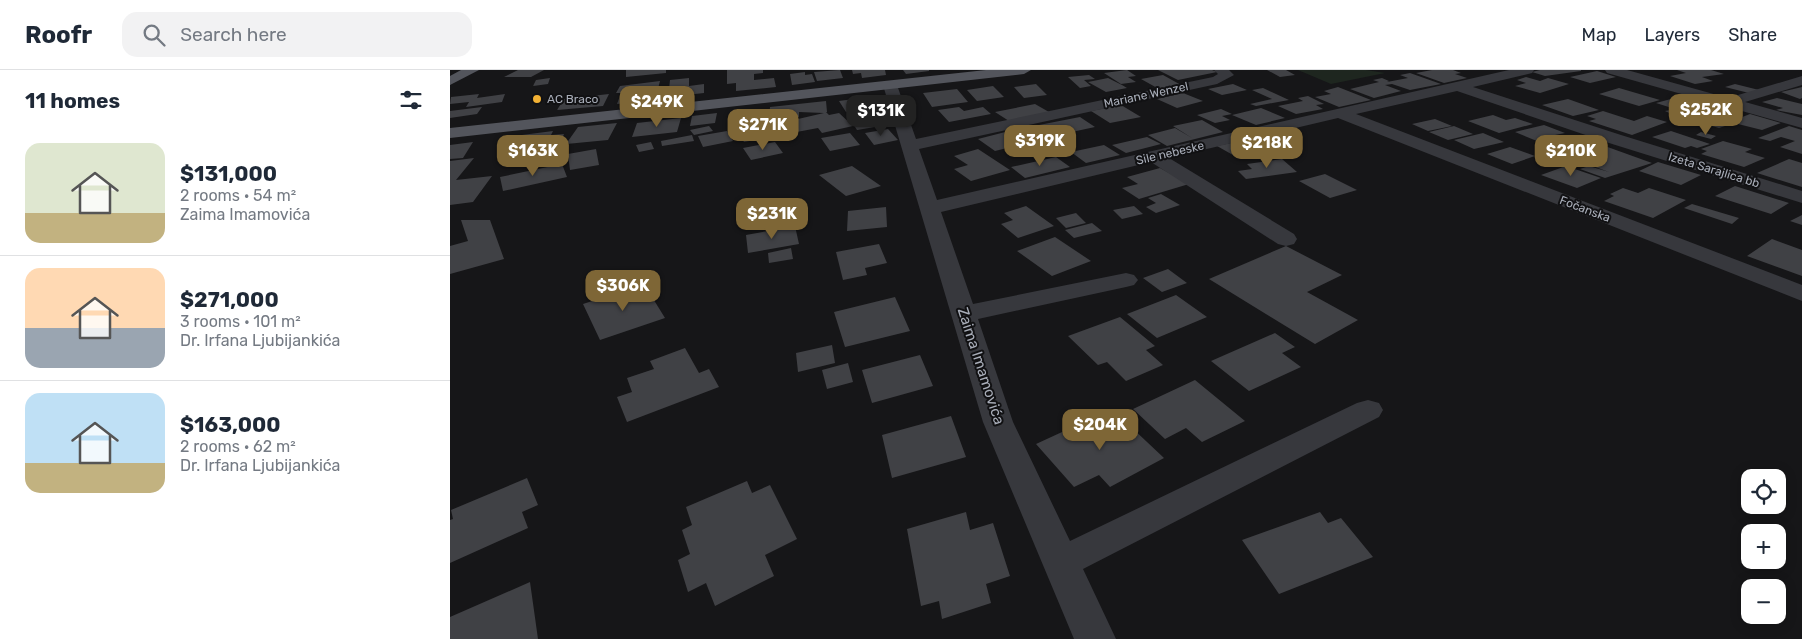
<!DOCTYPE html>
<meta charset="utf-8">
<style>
:root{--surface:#fff;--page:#f2f2f3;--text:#1f2937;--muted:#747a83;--line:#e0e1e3;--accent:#7e6636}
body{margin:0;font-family:Rubik,sans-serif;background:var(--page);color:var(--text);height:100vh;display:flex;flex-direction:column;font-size:19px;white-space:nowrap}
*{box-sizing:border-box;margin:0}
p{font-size:16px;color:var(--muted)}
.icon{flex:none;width:28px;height:28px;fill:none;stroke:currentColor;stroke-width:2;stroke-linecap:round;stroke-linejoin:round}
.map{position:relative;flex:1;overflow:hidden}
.details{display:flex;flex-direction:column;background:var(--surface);width:450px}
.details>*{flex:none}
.buttons{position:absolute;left:1291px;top:399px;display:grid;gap:10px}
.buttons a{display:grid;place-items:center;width:45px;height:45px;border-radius:10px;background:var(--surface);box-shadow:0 2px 12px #0003;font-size:25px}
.price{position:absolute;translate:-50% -42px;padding:0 11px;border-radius:10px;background:var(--accent);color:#fff;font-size:16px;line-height:32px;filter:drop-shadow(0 1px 2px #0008)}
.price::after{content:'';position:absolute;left:50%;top:30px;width:15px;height:11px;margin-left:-8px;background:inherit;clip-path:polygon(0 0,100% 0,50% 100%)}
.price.active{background:#222;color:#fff}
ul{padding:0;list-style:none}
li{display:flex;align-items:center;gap:15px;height:125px;padding:0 25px}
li+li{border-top:1px solid var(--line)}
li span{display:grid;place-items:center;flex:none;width:140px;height:100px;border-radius:15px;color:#555}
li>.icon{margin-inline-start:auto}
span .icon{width:60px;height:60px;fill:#fffc;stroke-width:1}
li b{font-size:21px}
h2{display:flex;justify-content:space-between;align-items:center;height:60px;padding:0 25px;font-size:21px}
header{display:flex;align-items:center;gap:30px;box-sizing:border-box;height:70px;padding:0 25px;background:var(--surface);border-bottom:1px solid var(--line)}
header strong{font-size:24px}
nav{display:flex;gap:28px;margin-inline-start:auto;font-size:18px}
.search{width:350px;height:45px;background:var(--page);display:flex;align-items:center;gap:12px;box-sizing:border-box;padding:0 18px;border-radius:15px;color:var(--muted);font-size:19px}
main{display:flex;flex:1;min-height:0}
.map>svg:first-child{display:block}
.green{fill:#1e261f}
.building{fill:#404145}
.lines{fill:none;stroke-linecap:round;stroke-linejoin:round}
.minor{fill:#37383d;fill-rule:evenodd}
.major{fill:#53555c;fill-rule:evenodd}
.poi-dot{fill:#f2b134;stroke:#111113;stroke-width:2}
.labels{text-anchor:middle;stroke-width:4;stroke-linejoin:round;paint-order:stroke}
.far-street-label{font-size:12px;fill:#a8adb8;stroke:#111113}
.far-poi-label{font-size:12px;fill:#a8adb8;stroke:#111113;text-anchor:start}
.street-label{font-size:15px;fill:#a8adb8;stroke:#111113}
</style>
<header>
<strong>Roofr</strong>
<div class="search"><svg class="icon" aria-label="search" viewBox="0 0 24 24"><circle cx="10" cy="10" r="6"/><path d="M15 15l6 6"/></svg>Search here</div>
<nav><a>Map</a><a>Layers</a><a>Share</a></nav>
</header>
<main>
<section class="details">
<h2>11 homes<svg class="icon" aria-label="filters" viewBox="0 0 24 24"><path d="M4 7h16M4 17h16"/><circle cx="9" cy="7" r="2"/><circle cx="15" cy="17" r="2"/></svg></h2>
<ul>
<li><span style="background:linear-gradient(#dfe7d0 70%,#c2b280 0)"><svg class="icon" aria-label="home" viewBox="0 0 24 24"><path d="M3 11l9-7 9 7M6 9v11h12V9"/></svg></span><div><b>$131,000</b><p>2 rooms · 54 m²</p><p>Zaima Imamovića</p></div></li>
<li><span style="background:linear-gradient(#ffd9b3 60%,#9aa5b1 0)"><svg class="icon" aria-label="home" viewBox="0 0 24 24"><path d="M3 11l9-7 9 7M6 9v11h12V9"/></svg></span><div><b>$271,000</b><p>3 rooms · 101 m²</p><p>Dr. Irfana Ljubijankića</p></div></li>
<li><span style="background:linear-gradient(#bfe0f5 70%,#c2b280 0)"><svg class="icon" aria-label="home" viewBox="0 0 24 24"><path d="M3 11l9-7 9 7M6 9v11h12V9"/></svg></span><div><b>$163,000</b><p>2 rooms · 62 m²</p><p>Dr. Irfana Ljubijankića</p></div></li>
</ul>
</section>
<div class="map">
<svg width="1352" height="569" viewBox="0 0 1352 569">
<rect width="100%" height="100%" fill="#161618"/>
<path class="green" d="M848,0H916L935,3L881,14Z"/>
<path class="building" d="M68,0H94L81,7H54Z
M176,0H216V3L176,7Z
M277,0H313V3L304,4V10L324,8L326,17L286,21V13L277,14Z
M390,0L393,8L367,11L364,2Z
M402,0H435L436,5L412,8L411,3L403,4Z
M453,0H479V1L456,4Z
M677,0L686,6L678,7L686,12L671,14L654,3Z
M708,0H762L767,2L728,10Z
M817,0H836L845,5L830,7Z
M982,0H1003L1011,3L1005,4L1017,8L994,13L966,3Z
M1090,0H1131V1L1095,6L1082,2Z
M1227,0H1261L1274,4L1252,7L1263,11L1245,14L1220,6L1236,3Z
M1147,1L1166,7L1140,13L1120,7Z
M355,2V5L362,4L365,12L342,15L340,4Z
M960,3L991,14L960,20L942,14L935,15L951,21L924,28L900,19L929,12L923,10L932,8L939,11L937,12L958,8L950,5Z
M639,5L645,9L634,10L641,16L630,18L618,7Z
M713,5L731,15L709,19L691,9Z
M1076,7L1090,11L1098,8L1119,14L1090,23L1065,16L1076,13L1067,10Z
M100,8L98,14L83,16L86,10Z
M239,8V16L254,14V23L227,26L228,18L219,19L220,10Z
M658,8L672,15L677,18L656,22L638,12Z
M210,11L205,30L167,34L171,23H166L170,16Z
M586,14L597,25L574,28L564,17Z
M783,14L797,20L772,25L758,19Z
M1285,14L1309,20L1299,23L1275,17Z
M543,16L554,27L527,31L517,20Z
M888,17L921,30L889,37L865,27L881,24L874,21Z
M1352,17V28L1350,29L1331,22Z
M813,18L839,30L806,36L800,34L822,29L802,20Z
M1169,18L1210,30L1189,36L1149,24Z
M507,19L518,32L482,37L473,23Z
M733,23L753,31L727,38L707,29Z
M29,24L27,28L55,24L52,32L16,37L19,32L0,34L1,27Z
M159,24L153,36L107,40L114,29Z
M858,26L874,34L866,35L873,39L846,44L828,36L853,31L848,28Z
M1232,26L1273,38L1232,49L1215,41L1225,39L1206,33Z
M418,27L437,55L407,60L398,46L407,45L405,41L396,42L389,31Z
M1327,28L1352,34V45L1326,40L1333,38L1312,32Z
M1118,29L1149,40L1123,46L1092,35Z
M376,31L377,42H376L379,45L389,43L403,56L372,63L368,58L294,72L289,64L324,57L322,55L374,43L349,42V47L319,50L320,37Z
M585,34L599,42L559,51L545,42Z
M671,35L691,47L660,53L641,41Z
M32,37L27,44L0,48V41Z
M509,37L514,41L533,37L541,44L499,52L488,40Z
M811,38L835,48L806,55L782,45Z
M771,39L782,44L772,46L780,50L765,53L747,45Z
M302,40V55L281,59L278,51L280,42Z
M1153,41L1184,51L1197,46L1217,52L1182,65L1139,51L1146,49L1137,46Z
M267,43L265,53L240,56L242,46Z
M1300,44L1331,53L1312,60L1284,53L1269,58L1245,51L1262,45L1282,51Z
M1043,45L1056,50L1065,48L1083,54L1049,63L1018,51Z
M630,47L645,57L603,66L589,55Z
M231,48L227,62L182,67L187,53Z
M985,49L1002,56L978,61L962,54Z
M752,50L773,62L717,76L698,65L725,58L742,68L723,56Z
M167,53L158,70L116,74L128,57Z
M1094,55L1115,63L1105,65L1125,72L1104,78L1065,62Z
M259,56L263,61L244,65L240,60Z
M1004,56L1023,64L998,70L979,62Z
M1339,56L1352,60V84L1330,77L1345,71L1331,67L1320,71L1308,68Z
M438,59L448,70L424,75L415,63Z
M567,59L585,71L545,81L528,69Z
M103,61L101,65L114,64L109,77L56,84L64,66Z
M277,61L283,71L253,77L248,66Z
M1221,61L1260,74L1247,78L1241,76L1235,78L1202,67Z
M1251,62L1266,66L1261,69L1246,65Z
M400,63L410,75L380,81L371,68Z
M1033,63L1054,72L1024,79L1004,70Z
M242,65L244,71L212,76L211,71Z
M697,67L711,74L676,83L662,75Z
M790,71L814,83L790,89L767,76Z
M1273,71L1302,79L1295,82L1315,88L1294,97L1251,84L1257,81L1251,79Z
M23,72L13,88L0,89V75Z
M201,72L204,79L189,82L186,75Z
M325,72L333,83L301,90L293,78Z
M654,75L670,85L636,93L621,82Z
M1152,75L1202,93L1155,108L1130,99L1139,96L1159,102L1115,86Z
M1060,77L1085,86L1062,94L1037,84Z
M146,79L149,95L120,100L118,84Z
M528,79L560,100L521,111L504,99L518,95L504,86Z
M606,87L620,97L575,108L561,97Z
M24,88L6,110L42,106L23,132L0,135V91Z
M832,89L847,102L796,109L788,101L802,99L797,94Z
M1339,89L1352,93V117L1307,103Z
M1208,92L1251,105L1231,115L1189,101Z
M112,94L117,107L53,121L50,107Z
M402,96L431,116L396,126L369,105Z
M1116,96L1151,108L1127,118L1091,105Z
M710,98L739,114L689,129L672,118L688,114L677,107Z
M875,104L907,120L880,128L849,111Z
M1285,116L1339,133L1321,144L1265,126Z
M1173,118L1188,123L1199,118L1236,130L1203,148L1154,131L1164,126L1160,124Z
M711,124L730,135L706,143L696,137L706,133L698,128Z
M1242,134L1289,148L1282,154L1234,138Z
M576,136L604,156L568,168L551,154L563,150L554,143Z
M684,136L693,144L672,149L663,140Z
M436,137L437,157L397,161L398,141Z
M626,143L636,153L616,158L606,148Z
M1352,145V155L1340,151Z
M11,150H40L54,189L0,204V176L18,171Z
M642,153L652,161L624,168L615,160Z
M345,156L349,174L298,183L296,165Z
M605,167L641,191L602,206L567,181Z
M1322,169L1352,180V206L1297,186Z
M429,174L437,193L415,198L417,205L393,210L386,182Z
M836,176L892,205L857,222L908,250L865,274L759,209Z
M341,178L343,189L319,193L318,183Z
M718,199L737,213L712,222L693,208Z
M194,214L215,248L150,270L133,234Z
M726,225L757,247L707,268L677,244Z
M445,227L460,261L395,277L384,242Z
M670,247L705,276L696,280L713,295L676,311L657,292L648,295L618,266Z
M825,263L845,277L832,283L851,297L799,321L761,291Z
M382,275L385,293L348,302L346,283Z
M235,278L249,303L259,299L269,317L177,352L167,327L182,322L177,308L204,299L200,291Z
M470,285L483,316L422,333L412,300Z
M398,293L403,312L377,319L372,300Z
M745,310L795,351L752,372L736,358L715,369L683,339Z
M662,339L714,388L660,417L649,405L624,417L586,374Z
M501,346L516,387L442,408L432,365Z
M77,408L88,435L72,442L78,458L0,493V450L3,449L1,440Z
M297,411L302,423L320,415L347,469L315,485L324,506L265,536L256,513L238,522L228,490L240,484L232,460L242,455L236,437Z
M516,442L520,460L543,453L560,506L536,514L541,533L492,549L489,531L471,536L457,459Z
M870,442L878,453L891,448L923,487L829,524L792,470Z
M80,512L88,569H0V547Z"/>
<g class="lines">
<path class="minor" d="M764,0H779L784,5L767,14L469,79L487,130L1059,0H1084L1082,3L1023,17L1171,65L1352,121V133L1159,73L1007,21L906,44L1352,215V231L888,48L719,88L844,164L847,169L844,174L836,176L828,174L701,92L491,142L523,234L676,203L684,205L688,210L684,215L676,217L528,249L563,352L620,471L907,333L918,330L929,333L933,340L929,347L633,499L666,569H624L533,352L433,15L440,11L447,15L466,69L763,7L768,4Z
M1155,0H1177L1278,28L1352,6V15L1295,32L1352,48V58L1157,3Z"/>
<path class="major" d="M11,0H29L0,15V6Z
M536,0H581L574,4L0,68V58Z"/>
</g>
<circle class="poi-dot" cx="87" cy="29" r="5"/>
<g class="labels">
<g class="far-street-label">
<text transform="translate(696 25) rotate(-12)" y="4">Mariane Wenzel</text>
<text transform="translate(720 83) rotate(-13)" y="4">Sile nebeske</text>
<text transform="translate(1264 100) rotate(17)" y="4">Izeta Sarajlica bb</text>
<text transform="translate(1135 139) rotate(21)" y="4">Fočanska</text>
</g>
<g class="far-poi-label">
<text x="97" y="33">AC Braco</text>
</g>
<g class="street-label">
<text transform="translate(531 296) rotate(72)" y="5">Zaima Imamovića</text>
</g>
</g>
</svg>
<div class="buttons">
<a><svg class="icon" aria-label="locate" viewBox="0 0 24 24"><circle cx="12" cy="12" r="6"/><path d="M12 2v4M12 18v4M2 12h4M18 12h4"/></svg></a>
<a>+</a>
<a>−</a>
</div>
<b class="price" style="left:207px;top:58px">$249K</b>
<b class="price" style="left:1256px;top:66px">$252K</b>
<b class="price active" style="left:431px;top:67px">$131K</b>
<b class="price" style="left:313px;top:81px">$271K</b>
<b class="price" style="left:590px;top:97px">$319K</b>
<b class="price" style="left:817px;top:99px">$218K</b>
<b class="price" style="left:83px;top:107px">$163K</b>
<b class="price" style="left:1121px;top:107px">$210K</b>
<b class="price" style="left:322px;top:170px">$231K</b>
<b class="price" style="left:173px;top:242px">$306K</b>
<b class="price" style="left:650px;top:381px">$204K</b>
</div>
</main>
